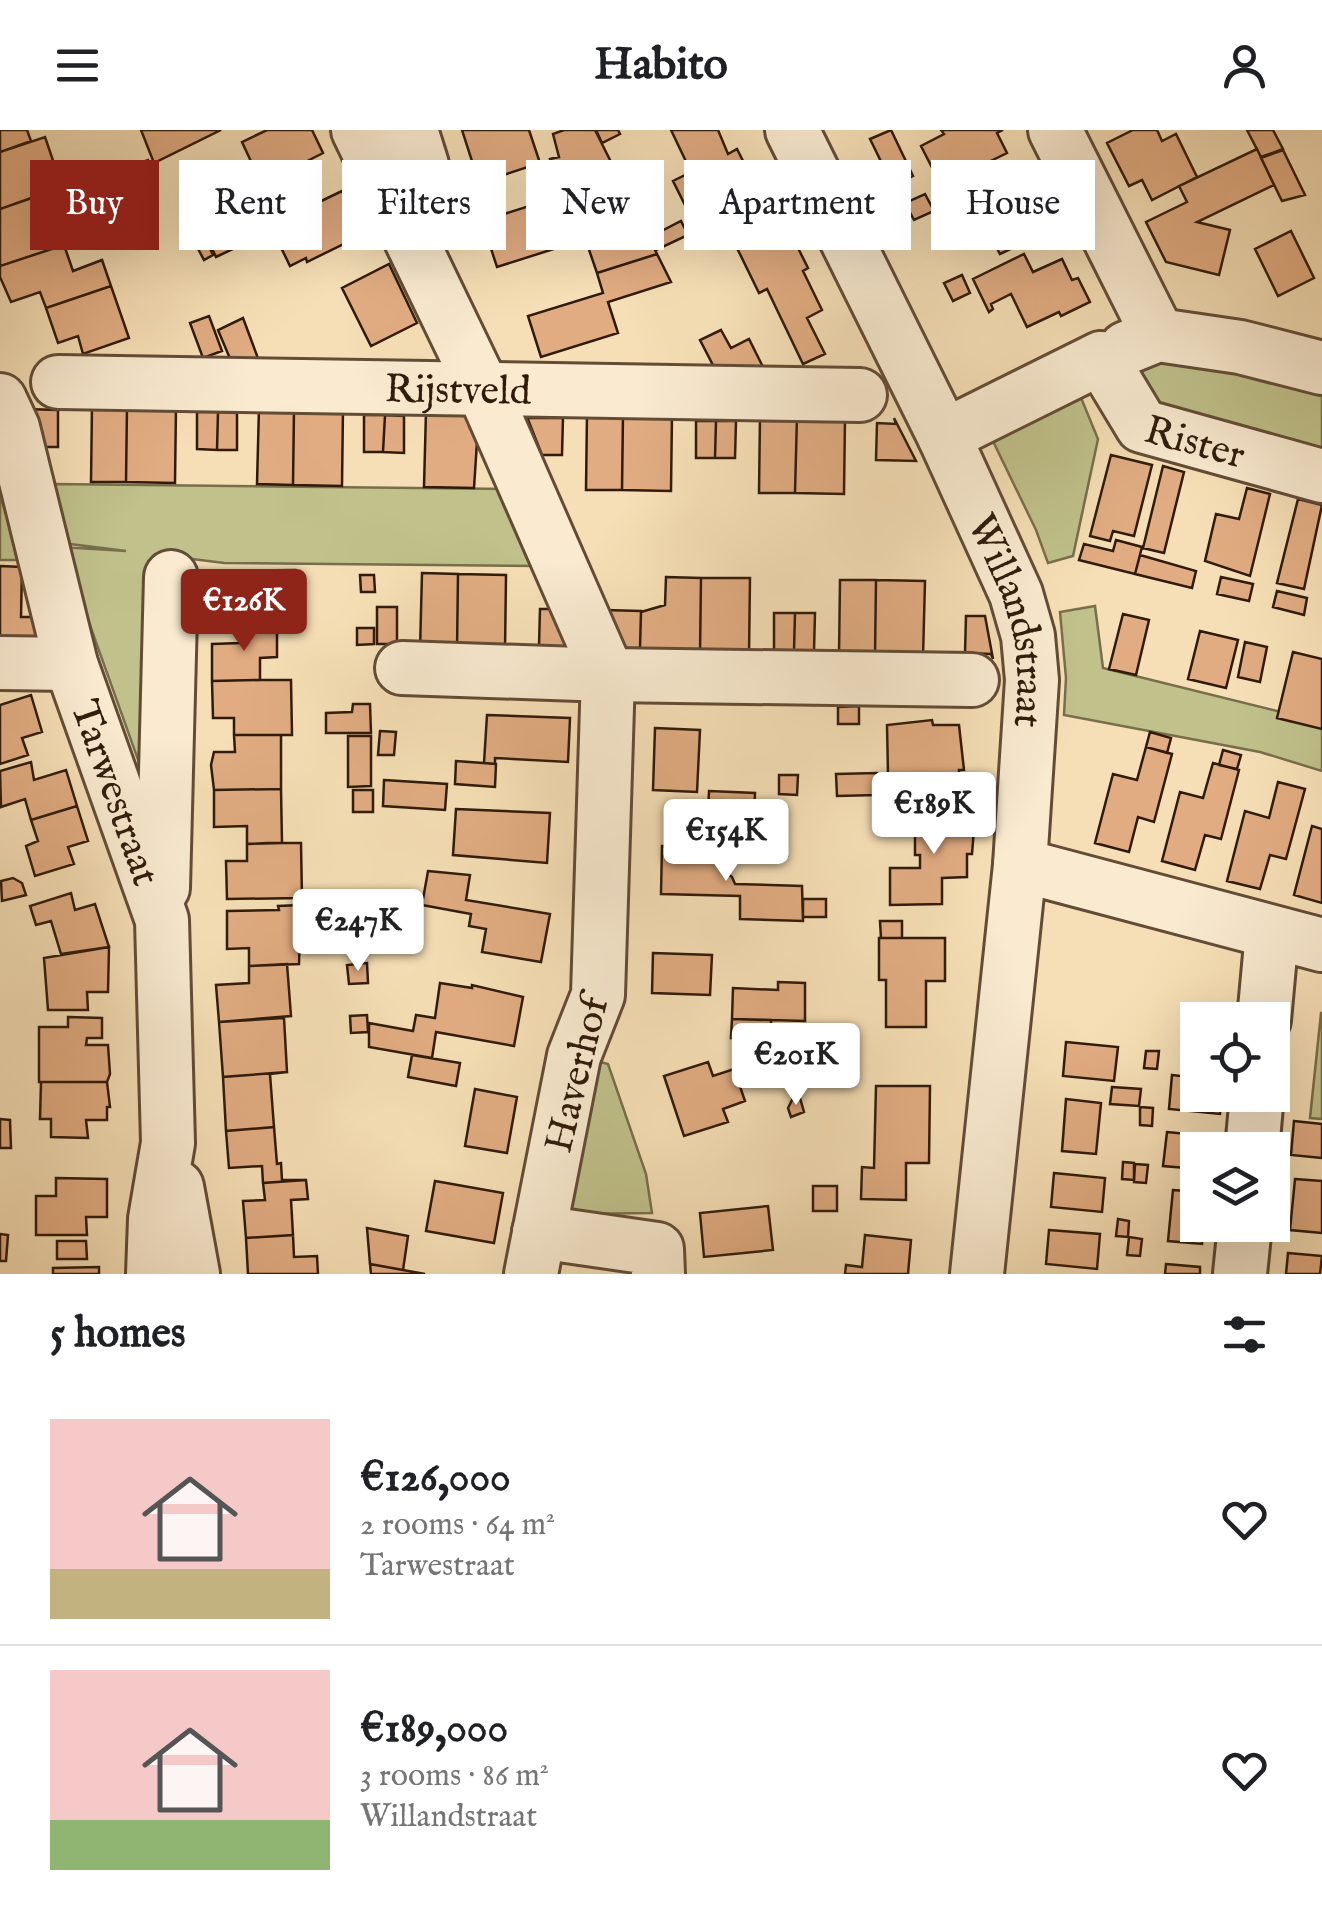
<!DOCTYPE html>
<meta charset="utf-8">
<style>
:root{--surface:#fff;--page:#f2f2f2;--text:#202124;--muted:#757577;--line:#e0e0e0;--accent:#8f2418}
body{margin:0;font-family:"IM FELL English",serif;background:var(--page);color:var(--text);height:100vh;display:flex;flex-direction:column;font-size:38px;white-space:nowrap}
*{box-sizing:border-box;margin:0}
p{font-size:32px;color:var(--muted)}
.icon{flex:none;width:55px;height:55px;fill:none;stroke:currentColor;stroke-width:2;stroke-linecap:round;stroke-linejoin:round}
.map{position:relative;height:1144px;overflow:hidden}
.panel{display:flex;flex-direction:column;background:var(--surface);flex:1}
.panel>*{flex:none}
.hud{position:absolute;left:30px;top:30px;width:1262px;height:90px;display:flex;gap:20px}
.tools{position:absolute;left:1180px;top:872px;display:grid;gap:20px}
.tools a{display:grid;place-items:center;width:110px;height:110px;border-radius:0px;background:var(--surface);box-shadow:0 10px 40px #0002;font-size:50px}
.price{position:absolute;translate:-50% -85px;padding:0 22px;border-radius:10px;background:#fff;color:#222;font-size:32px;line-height:65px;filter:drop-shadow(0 2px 5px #0008)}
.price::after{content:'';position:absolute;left:50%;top:60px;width:30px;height:22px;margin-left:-15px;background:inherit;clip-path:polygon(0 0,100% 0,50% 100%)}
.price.active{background:var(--accent);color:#fff}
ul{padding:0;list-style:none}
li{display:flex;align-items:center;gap:30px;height:250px;padding:0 50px}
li+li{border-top:2px solid var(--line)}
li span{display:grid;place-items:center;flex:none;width:280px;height:200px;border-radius:0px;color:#555}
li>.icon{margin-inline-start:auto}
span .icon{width:120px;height:120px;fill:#fffc;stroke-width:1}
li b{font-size:42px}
h2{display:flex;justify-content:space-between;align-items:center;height:120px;padding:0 50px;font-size:42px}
.chip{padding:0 35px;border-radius:0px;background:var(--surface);box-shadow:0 10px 40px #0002;font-size:35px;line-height:90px}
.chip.active{background:var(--accent);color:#fff}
header{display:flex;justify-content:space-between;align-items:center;height:130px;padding:0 50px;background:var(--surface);font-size:45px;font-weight:700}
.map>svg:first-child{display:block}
.green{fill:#c0c18b;stroke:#786e4b;stroke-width:2.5}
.building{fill:#e1ac82;stroke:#301b0b;stroke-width:2.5}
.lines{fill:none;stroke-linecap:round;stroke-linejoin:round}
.minor-casing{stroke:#624c36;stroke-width:58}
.minor{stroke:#f9ead0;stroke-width:52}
.labels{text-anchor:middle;stroke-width:8;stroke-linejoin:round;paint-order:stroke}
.street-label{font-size:40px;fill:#301b0b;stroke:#f9ead0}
</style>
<header><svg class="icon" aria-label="menu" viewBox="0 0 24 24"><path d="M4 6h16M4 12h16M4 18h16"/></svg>Habito<svg class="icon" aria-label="person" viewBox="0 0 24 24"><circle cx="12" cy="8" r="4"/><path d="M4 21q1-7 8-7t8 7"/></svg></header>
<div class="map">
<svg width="1322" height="1144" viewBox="0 0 1322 1144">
<rect width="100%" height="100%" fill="#f6dfb6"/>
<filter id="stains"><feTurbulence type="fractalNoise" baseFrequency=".002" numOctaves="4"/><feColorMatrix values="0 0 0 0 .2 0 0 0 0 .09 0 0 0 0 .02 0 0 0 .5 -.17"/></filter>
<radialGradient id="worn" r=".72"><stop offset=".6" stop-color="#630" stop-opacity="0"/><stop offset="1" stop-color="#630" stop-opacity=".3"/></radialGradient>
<path class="green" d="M1174,216L1322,254V319L1157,279L1138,241Z
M1077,258L1098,309L1073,426L1048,433L1036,400L991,307Z
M52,354L511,359L537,436L224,433L160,425L156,680L62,417L126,421L70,414Z
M0,365L21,430H0Z
M1095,476L1103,538L1322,592V641L1260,622L1064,585L1066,548L1060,482Z
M1321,883H1322V989L1310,988Z
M593,930L608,934L646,1044L652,1083L570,1084Z"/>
<path class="building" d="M0,0H27L31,11L0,22Z
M141,0H221L154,33Z
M267,0H312L323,23L262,54L273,76L231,96L220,72L252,56L246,44L255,40L242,12Z
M462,0H529L540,33L479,53Z
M564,0H595L611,32L557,49L550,29L559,27L553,4Z
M596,0H618L620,4L602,13Z
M671,0H718L728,24L737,19L755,55L691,87L673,51L691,42Z
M891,0L913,46L893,56L870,9Z
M941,0H1003L997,3L1007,23L941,55L921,16L944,4Z
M1133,0H1157L1162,11L1176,4L1197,47L1152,70L1142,50L1129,56L1107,13Z
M1247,0H1273L1283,19L1261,27Z
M45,7L62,57L0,79V22Z
M1257,19L1274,55L1197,92L1230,100L1219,145L1166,132L1146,92L1187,72L1179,56Z
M1283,20L1305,65L1282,71L1261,28Z
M148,30L152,45L122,56L116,41Z
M1022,34L1042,76L1035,79L1046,102L1000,124L988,102L983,105L963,64Z
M342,61L364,104L307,132L306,128L290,136L272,99L287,92L286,88Z
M46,63L64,115L0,136V79Z
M925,64L934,81L914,90L905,73Z
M545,71L560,117L497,137L482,91Z
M219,73L229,94L214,101L204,80Z
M681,91L688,105L656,120L650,107Z
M241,92L250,111L216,127L207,108Z
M787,96L808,138L803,141L822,180L807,188L825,224L803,234L767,159L759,163L736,116L760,104L762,108Z
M619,97L622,108L645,100L657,124L597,143L585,108Z
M1291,101L1314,148L1278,166L1255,119Z
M206,110L213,125L204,130L196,115Z
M64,115L73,141L102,130L111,156L46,178L40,162L11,172L0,147V136Z
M657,124L671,152L608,172L618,203L541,227L528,186L603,163L597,143Z
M1024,124L1033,142L1062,129L1072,150L1078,148L1090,172L1061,186L1059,182L1027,197L1011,164L991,174L993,179L989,182L973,149Z
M389,134L417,193L371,216L342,158Z
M962,145L970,163L953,171L944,153Z
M111,156L129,208L83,224L78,206L58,213L46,178Z
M209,186L222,221L203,228L190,193Z
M243,188L259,231H231L218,200Z
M721,200L731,218L749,209L764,239H715L700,210Z
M92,275L127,276L126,352H91Z
M127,276H176L175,353L126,352Z
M259,277L294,278L293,355L257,354Z
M294,278L343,279L342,356L293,355Z
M26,279L58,280V317H37Z
M426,281H479L474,358L424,357Z
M197,282H218L217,320L197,319Z
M218,282L237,283V320H217Z
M525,282L529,288H563L562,325H542Z
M587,283L623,284L622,360H586Z
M623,284H672L671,361L622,360Z
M364,285H385L383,322H364Z
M385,285L404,286V323L383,322Z
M760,286H797L795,363H759Z
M797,286L845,287L844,364L795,363Z
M894,288L916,331L876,330L877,293L896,294Z
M696,291H716L715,328H696Z
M716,291H736L735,328H715Z
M1111,325L1152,335L1134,406L1113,401L1110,411L1090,406Z
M1163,336L1184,342L1164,423L1143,418Z
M1247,358L1270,364L1250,446L1205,431L1216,384L1239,389Z
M1298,369L1322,375L1304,459L1277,453Z
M1116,410L1142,417L1135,444L1079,430L1084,414L1113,421Z
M1140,425L1196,441L1192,458L1135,444Z
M0,436L22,437L21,487H43L51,514L0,513Z
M295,440V496H238L240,479H223V441Z
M422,443L458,444L457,521L420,520Z
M458,444L506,445L505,522L457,521Z
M360,445H374L375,462H361Z
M666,447L701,448L700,525L665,524L664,519L640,518L641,482L665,475Z
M1221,447L1253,454L1249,471L1217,464Z
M701,448H750L749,525H700Z
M840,450H876L875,527L839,526Z
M876,450L925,451L923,528L875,527Z
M1277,461L1307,468L1304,485L1273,477Z
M377,477H397V514H377Z
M540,479H560L575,517L539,516Z
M604,480L641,481L640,518H622Z
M774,483H795L794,521L774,520Z
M795,483H815L814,521H794Z
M1123,484L1149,490L1136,545L1109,539Z
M966,486H985L993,529L991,524L965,523Z
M238,496H277V527L260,528V550L212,551V514L240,513Z
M357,498H374V514L357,515Z
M1200,501L1238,510L1226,558L1188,549Z
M1245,512L1267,517L1260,552L1238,547Z
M1293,522L1322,529V599L1277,588Z
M260,550H291L292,605H234V588H213L212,551Z
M31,565L42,602L22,608L28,625L0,634V575Z
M353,574H370L371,603H326V583L352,582Z
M859,576V594H838V577Z
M487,585L570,588L568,632L495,628V634L484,633Z
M932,590L933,595H959L964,640H959V644L888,645L887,595Z
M655,598L700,600L697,662L653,660Z
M380,601L396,602L394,625H378Z
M1150,602L1171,608L1167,623L1146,617Z
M234,605H281V659L214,660L211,635L214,622H235Z
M348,606H371V656L348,657Z
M1146,617L1172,624L1154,692L1138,687L1129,722L1095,713L1113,644L1137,650Z
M1223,620L1241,625L1237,639L1219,635Z
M456,631L496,634L495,657L455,654Z
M31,632L34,650L66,640L77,676L31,690L25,669L1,677L0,641Z
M1213,633L1239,640L1221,709L1205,705L1195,740L1162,731L1180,662L1203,668Z
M877,643L876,665L837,666L836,644Z
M779,645H798L797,665L779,664Z
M384,650L447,654L445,680L383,676Z
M1278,652L1305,659L1286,729L1270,725L1260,759L1227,751L1245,681L1269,688Z
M281,659L282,713L247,714V696L214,697V660Z
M353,660H373V682H353Z
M709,661L755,663L754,686L708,685Z
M77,676L88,711L68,717L74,734L35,746L26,716L38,711L31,690Z
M456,679L550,683L547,733L453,725Z
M941,680L972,682L971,686H975L972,724H967V747L942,748V774L890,775V738H920V725H915V682Z
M1312,696L1322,699V773L1294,765Z
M267,713H301L302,768L227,769L226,731H247V714Z
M662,716L724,717V741L732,747L735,754L802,756L803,791L740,789V766L661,764Z
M428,741L470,745L466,770L550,784L541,832L482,822L486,799L469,796L471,784L422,775Z
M13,748L22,753L26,765L2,771L1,751Z
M71,763L75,780L95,774L109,817L61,824L51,791L36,795L30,776Z
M803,769H826V787H803Z
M301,775L299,834L249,836V818L227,819V781L279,780L278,776Z
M880,791H902V808H881Z
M879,808H945V851H926V897H886V850H879Z
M109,817L108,862H87L88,880H48L44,828Z
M653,823L712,825L710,865L652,863Z
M367,833L368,853L349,854L347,835Z
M287,834L291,886L219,892L216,855L249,853V836Z
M778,852L805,853V891L732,889L733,858L778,860Z
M440,853L472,858V855L523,867L514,916L436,902L432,928L369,917V893L413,901L416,885L435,888Z
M367,885L368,902L351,903L350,886Z
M68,887L102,888V908H87L86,915H108L110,944L107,952H39V897H68Z
M284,888L287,942L223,947L219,892Z
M732,889L771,890V910L731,908Z
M1066,912L1118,917L1114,951L1063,946Z
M1146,921H1159L1157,939L1144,938Z
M412,925L460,933L456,956L408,947Z
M708,932L713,946L734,939L745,971L723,979L728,992L684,1006L664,946Z
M287,942L270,944L274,997L226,1001L223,947Z
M1172,945L1198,948V965H1222L1220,984L1169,979Z
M41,952H107L110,977H107V990H86L88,1008L51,1007V989H40Z
M876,956H930L929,1033H906V1070L861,1069L862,1037L874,1038Z
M1112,957L1141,959L1139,976L1110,974Z
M475,959L517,967L507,1023L465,1016Z
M800,968L804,982L791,987L788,978L792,970Z
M1066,969L1101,973L1096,1024L1062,1021Z
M1140,977L1153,978L1152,996L1140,995Z
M0,989L10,990L11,1018H0Z
M1294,991L1322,994V1028L1291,1025Z
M274,997L277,1034L281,1033L282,1050H306L263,1053L262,1036L229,1038L226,1001Z
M1167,1002L1218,1007L1217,1020H1198V1039L1163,1036Z
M1123,1032L1134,1033V1050L1122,1049Z
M1135,1034L1148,1035L1146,1053L1134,1052Z
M1054,1043L1105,1048L1102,1082L1051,1077Z
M56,1048L107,1049V1087H86L87,1105H36V1066H56Z
M1295,1049L1322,1051V1103L1290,1100Z
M306,1050L308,1069L291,1070L293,1105L246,1108L243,1071L265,1070L263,1053Z
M435,1051L503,1063L494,1113L426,1101Z
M813,1056H837V1081H813Z
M1173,1060L1198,1062V1095H1204L1202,1114L1168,1111Z
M768,1076L773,1120L704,1127L700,1083Z
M1118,1089L1129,1091L1128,1107L1116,1106Z
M367,1098L408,1106L403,1140L370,1134Z
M1049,1100L1100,1104L1097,1139L1046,1134Z
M0,1104L8,1105L6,1131H0Z
M293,1105L294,1127L317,1126L318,1144H248L246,1108Z
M865,1105L911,1110L908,1144H845L846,1135L862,1137Z
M1129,1107L1142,1109L1140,1126L1127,1125Z
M57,1111H86L87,1129H57Z
M1288,1123L1322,1126L1320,1144H1286Z
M370,1134L425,1144H371Z
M1166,1134L1200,1137V1144H1165Z
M99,1137V1144H53V1138Z"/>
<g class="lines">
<defs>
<g id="minor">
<path d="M358,0L482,257L608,545L598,865L574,926L531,1144"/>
<path id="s1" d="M792,0L944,306L1016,464L1028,506L1032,550L1020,735L977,1144"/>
<path d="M1055,0L1158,205"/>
<path d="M397,80L422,35L411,0"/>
<path d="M1126,218L1158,205L1240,217L1322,238"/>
<path id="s2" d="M58,252L860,265"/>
<path id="s3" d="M0,270L13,298L71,534L162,790L168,1013L155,1089L153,1144"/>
<path id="s4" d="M944,306L1101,228L1142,296L1322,346"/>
<path d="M0,533L71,534"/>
<path d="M402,538L608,545L972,550"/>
<path d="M1020,735L1322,815"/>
<path d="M163,758L171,447"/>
<path d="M1264,890L1272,803"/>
<path d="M1252,1020L1257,965"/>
<path d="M177,1057L193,1144"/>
<path d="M539,1102L657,1119L658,1144"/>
<path d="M1240,1144L1245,1095"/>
</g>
</defs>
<use href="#minor" class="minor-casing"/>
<use href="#minor" class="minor"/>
</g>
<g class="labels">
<g class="street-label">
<text dy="14" stroke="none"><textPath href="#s2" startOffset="400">Rijstveld</textPath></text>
<text dy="14" stroke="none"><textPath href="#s4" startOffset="310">Rister</textPath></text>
<text dy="14" stroke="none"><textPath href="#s1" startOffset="540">Willandstraat</textPath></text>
<text dy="14" stroke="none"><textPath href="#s3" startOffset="410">Tarwestraat</textPath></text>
<text transform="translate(575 944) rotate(-76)" y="14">Haverhof</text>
</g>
</g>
<rect width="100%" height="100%" filter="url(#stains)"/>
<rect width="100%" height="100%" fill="url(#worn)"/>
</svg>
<div class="tools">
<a><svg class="icon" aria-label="locate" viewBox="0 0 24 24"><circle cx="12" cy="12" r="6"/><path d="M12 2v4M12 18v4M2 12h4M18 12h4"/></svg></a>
<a><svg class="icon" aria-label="layers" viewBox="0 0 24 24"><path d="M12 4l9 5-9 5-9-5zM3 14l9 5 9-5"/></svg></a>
</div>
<b class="price active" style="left:244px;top:524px">€126K</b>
<b class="price" style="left:934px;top:727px">€189K</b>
<b class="price" style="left:726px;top:754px">€154K</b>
<b class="price" style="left:358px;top:844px">€247K</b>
<b class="price" style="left:796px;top:978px">€201K</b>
<div class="hud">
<a class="chip active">Buy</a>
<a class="chip">Rent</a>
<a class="chip">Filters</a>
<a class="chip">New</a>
<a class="chip">Apartment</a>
<a class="chip">House</a>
</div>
</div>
<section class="panel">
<h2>5 homes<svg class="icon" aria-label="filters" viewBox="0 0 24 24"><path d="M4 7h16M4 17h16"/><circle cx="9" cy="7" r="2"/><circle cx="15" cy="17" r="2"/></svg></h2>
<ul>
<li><span style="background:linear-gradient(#f6c9c9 75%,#c2b280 0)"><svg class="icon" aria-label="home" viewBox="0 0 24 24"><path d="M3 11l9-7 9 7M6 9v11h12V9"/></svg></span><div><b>€126,000</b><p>2 rooms · 64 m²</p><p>Tarwestraat</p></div><svg class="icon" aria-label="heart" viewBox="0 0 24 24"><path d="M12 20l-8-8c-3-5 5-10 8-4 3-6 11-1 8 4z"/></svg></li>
<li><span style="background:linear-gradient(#f6c9c9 75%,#8fb573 0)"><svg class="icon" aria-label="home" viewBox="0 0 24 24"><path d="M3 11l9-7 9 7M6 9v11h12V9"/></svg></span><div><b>€189,000</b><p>3 rooms · 86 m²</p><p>Willandstraat</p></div><svg class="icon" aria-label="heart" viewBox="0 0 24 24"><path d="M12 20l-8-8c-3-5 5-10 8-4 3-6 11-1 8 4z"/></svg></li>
</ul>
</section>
